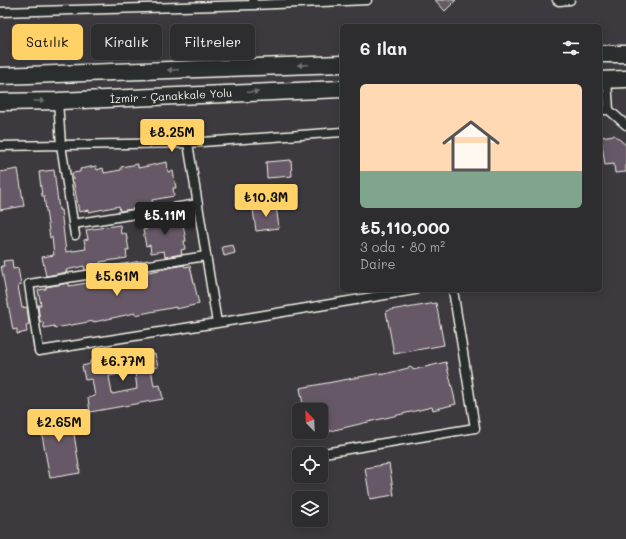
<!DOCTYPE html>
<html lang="tr">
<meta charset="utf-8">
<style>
:root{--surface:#2d2c2f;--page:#39383b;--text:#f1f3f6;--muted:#a7a7aa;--line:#48484b;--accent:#ffd166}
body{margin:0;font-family:Mali,sans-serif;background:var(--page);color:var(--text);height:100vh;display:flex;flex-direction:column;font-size:15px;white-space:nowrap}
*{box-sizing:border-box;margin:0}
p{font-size:13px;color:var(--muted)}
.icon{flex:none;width:22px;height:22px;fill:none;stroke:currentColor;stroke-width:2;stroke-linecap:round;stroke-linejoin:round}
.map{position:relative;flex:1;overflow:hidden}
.details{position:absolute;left:340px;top:24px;width:262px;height:268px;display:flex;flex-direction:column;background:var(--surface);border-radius:6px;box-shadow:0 2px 10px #0003,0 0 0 1px var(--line)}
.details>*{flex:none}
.top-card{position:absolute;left:12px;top:24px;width:268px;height:36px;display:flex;gap:8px}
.needle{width:26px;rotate:337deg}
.tools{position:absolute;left:292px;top:403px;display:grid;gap:8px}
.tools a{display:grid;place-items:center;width:36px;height:36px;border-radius:6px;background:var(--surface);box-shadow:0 2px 10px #0003,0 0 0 1px var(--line);font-size:20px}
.price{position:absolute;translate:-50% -34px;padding:0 9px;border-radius:4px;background:var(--accent);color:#111;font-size:13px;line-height:26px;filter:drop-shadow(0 1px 2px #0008)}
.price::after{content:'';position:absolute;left:50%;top:24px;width:12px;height:9px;margin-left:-6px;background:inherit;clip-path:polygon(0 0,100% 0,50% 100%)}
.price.active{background:#222;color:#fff}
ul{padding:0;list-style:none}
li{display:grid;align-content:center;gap:8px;height:212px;padding:0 20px}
li span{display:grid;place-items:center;height:124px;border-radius:6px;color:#555}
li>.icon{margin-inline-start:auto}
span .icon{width:72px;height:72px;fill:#fffc;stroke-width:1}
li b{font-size:17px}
h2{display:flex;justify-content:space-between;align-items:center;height:48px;padding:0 20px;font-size:17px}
.pill{padding:0 14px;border-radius:6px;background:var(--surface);box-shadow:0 2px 10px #0003,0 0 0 1px var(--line);font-size:14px;line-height:36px}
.pill.active{background:var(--accent);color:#111}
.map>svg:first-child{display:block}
.building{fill:#665866;stroke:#f4f1e8;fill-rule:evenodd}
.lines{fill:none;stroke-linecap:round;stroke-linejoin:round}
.street-casing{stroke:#f4f1e8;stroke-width:11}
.highway-casing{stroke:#f4f1e8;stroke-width:19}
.street{stroke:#2a2d2e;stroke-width:8}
.highway{stroke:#2a2d2e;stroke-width:16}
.oneway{fill:#71726f}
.labels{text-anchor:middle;stroke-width:4;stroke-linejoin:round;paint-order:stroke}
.street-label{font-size:11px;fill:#f4f1e8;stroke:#2a2d2e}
</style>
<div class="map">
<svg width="626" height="539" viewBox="0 0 626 539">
<rect width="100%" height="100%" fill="#3c3a3f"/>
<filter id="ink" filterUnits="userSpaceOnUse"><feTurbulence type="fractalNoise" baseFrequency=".025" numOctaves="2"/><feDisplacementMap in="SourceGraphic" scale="8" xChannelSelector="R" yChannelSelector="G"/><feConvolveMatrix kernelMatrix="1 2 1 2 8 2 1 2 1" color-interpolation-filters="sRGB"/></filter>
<g filter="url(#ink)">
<path class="building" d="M435,0H456L445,11Z
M614,135L626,145V172L615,173L614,164L605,165L601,137Z
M291,160L292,176L267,178L266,162Z
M167,162L168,172L173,171L176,188H173L174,196L152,200L153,206L120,211L119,206L89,212V210L79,212L72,173L80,172V169L96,166L97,170L103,168L104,173L121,170V167L138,164V168Z
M18,169L24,206L0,210V172Z
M54,170L59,210H61L66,252L86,249L84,240L88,239L86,230L120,225L121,234L126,233L129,250H126L127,258L100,262L101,267L85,270L84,266L66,270L67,272L46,276L42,257L54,255L52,237L50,238L44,196H42L39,172Z
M276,206L279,228L256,231L253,209Z
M155,216L156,218L158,219L177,216L179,225L183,224L186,241H184L185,249L181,250L182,254L165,257L164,251L151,253L150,245L146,246L143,230L147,229L145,218Z
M233,245L235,253L224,256L222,247Z
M12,260L13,269L18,268L21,285L18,286L22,308L27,307L29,324L26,325L27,332L17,334V329L13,330L1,266H4L3,261Z
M184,265L185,267L190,266L199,304L176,309V307L135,315V313L94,322V321L55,328L54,326L44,328L43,322H40L38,305H41L38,290L46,289V287L69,283V286L87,283V280L104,278V280L127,276V274L144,271V273Z
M436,303L444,345L394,354L386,311L407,307V308Z
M149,351V355L155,354L158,367L151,368L154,386L160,385L163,399L90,412L88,398L95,396L92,379L85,380L82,366L90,364V361L107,359V362L133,357L132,354ZM135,371L137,389L112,394L109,376Z
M446,362L456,404L433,410L432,407L330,431V432L321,434V410H304L300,388L381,373V375L412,367L413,370Z
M70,408L80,473L50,478L38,414Z
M389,464L394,495L370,499L365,468Z"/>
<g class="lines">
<defs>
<path id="street" d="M557,0L559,1L570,0
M253,2V5L367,0
M0,12L253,5
M58,101L61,145L75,235
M600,110H609L607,80
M609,110L626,125
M188,143L217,323L39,351L29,284L206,256
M0,146L188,143L342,132
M73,224L198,204
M217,323L415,290
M318,454L475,428L453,290"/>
<path id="highway" d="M600,54H626
M0,76L342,64
M600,80L626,79
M0,102L58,101L342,89"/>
</defs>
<use href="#street" class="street-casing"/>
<use href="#highway" class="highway-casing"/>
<use href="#street" class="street"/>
<use href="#highway" class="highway"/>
</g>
<defs><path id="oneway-solid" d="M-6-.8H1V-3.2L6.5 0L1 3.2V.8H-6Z"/></defs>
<g class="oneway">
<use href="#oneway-solid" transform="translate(303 65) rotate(178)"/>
<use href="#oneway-solid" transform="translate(173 70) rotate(178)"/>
<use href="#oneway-solid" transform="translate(253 92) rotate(-3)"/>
<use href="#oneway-solid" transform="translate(39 101) rotate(-1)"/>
</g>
</g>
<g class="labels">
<g class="street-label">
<text transform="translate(171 96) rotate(-3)" y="4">İzmir - Çanakkale Yolu</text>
</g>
</g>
</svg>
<div class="tools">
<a><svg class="needle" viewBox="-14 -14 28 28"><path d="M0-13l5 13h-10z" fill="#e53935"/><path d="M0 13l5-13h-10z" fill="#a7a7aa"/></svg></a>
<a><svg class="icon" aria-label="locate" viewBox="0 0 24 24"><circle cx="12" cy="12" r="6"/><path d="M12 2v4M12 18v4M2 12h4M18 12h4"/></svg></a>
<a><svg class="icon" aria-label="layers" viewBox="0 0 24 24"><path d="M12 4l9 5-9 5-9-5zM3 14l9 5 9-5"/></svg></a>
</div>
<b class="price" style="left:172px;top:153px">₺8.25M</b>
<b class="price" style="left:266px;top:218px">₺10.3M</b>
<b class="price active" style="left:165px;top:236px">₺5.11M</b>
<b class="price" style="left:117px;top:297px">₺5.61M</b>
<b class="price" style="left:123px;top:382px">₺6.77M</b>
<b class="price" style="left:59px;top:443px">₺2.65M</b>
<div class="top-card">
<a class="pill active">Satılık</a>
<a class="pill">Kiralık</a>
<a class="pill">Filtreler</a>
</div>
<section class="details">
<h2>6 ilan<svg class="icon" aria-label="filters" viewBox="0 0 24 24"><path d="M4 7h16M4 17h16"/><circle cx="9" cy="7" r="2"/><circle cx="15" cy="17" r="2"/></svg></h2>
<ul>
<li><span style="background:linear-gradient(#ffd9b3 70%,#7fa58c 0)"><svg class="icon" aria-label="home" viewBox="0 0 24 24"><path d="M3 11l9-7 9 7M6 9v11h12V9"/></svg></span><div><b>₺5,110,000</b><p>3 oda · 80 m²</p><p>Daire</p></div></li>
</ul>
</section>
</div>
